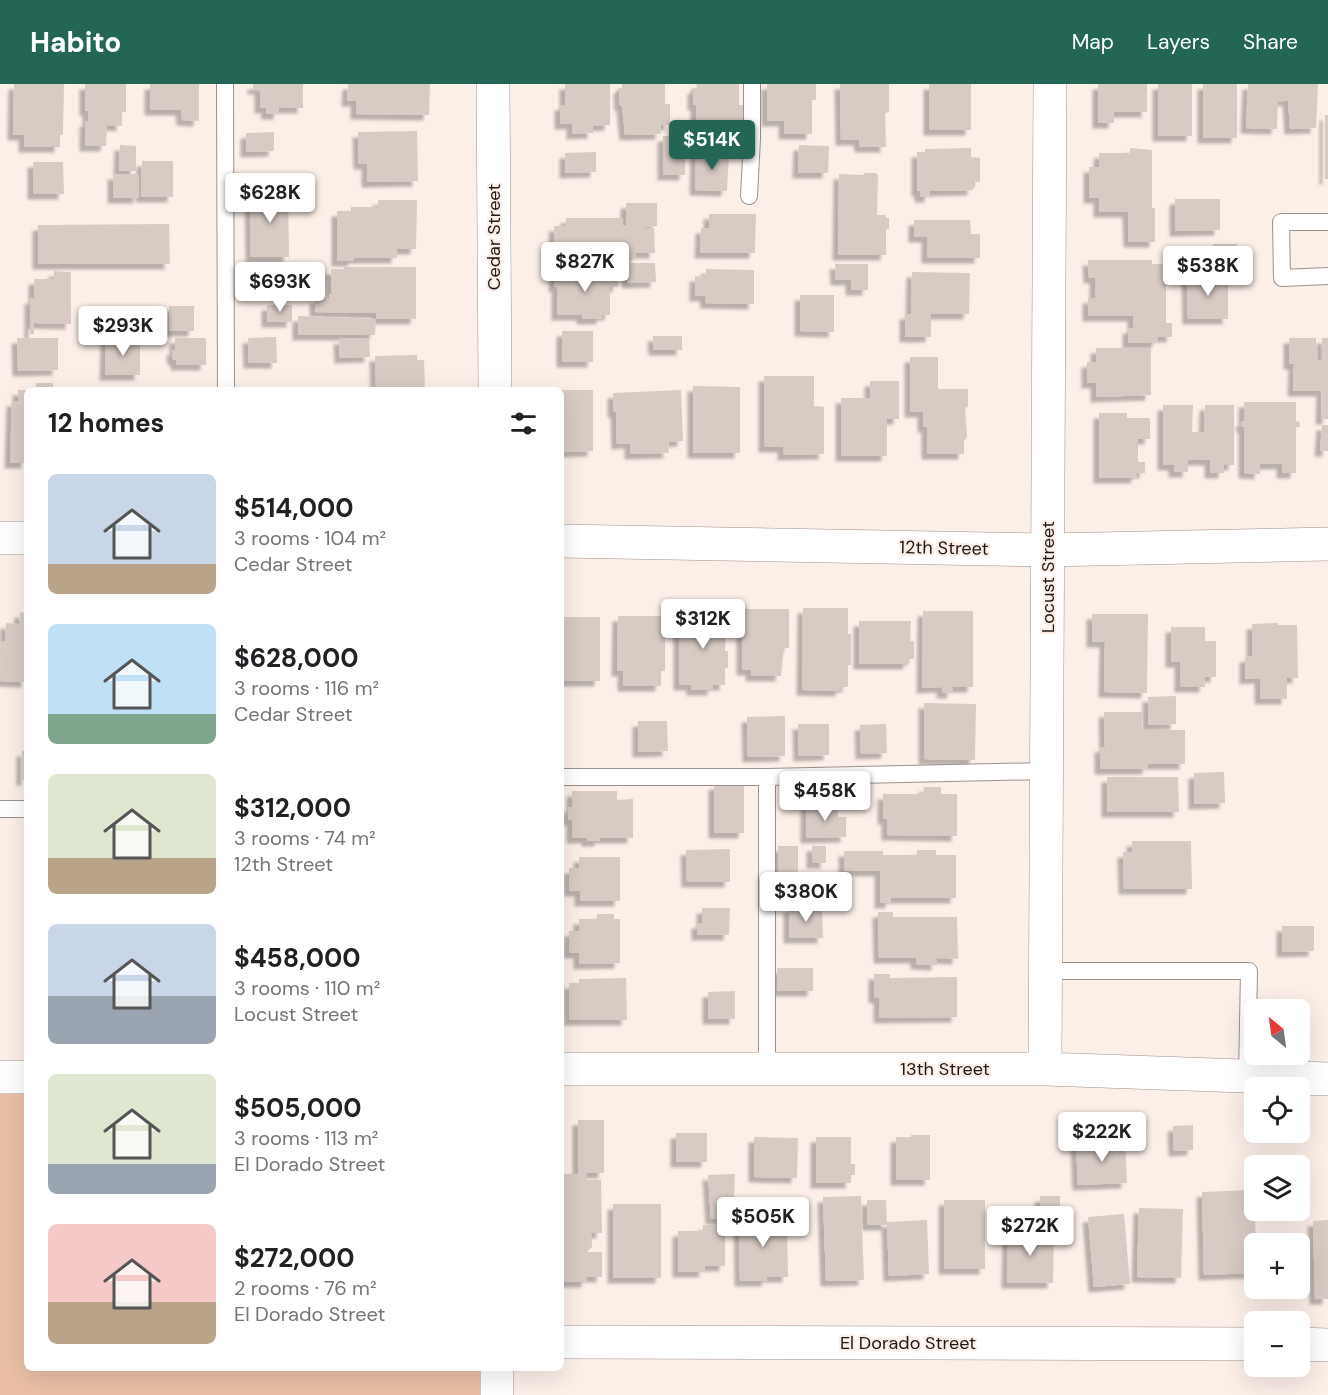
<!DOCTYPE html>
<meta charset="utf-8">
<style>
:root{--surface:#fff;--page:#f2f2f2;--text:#202124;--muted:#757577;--accent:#236656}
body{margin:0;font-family:"DM Sans",sans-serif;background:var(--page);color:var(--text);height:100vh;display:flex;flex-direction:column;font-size:22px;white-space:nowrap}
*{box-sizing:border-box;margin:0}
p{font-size:20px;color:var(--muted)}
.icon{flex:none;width:33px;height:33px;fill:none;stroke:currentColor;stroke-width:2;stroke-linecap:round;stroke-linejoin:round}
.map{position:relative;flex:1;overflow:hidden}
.drawer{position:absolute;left:24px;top:303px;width:540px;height:984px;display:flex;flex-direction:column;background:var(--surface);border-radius:9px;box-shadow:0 6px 24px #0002}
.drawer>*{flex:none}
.needle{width:39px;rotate:331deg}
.controls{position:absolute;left:1244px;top:915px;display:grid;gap:12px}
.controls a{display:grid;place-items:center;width:66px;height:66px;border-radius:9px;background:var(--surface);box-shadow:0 6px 24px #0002;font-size:30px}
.price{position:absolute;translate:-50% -51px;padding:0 14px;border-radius:6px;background:#fff;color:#222;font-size:20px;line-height:39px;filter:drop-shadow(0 2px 3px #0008)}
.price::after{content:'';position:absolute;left:50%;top:36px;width:18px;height:14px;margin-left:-9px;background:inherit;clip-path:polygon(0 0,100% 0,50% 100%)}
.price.selected{background:var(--accent);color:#fff}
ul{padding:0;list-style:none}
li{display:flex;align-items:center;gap:18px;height:150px;padding:0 24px}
li span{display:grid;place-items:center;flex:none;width:168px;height:120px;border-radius:9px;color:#555}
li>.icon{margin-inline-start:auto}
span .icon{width:72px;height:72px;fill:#fffc;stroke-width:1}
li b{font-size:26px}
h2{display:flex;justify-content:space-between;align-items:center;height:72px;padding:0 24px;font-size:26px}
header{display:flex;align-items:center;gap:36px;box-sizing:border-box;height:84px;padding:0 30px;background:var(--accent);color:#fff}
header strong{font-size:28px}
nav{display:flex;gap:33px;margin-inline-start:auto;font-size:21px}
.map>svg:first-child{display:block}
.green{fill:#eabfa6}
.building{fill:#d8cbc4;filter:url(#shadow)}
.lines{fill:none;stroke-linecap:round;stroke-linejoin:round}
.lane-casing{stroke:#9c918a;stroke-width:18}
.street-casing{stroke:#9c918a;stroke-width:34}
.lane{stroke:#fff;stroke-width:16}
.street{stroke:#fff;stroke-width:33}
.labels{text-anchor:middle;stroke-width:4.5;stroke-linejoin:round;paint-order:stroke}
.street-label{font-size:18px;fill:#1d1816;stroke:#fcefe8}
</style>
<header>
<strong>Habito</strong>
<nav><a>Map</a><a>Layers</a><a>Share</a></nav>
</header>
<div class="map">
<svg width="1328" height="1311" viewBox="0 0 1328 1311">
<defs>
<filter id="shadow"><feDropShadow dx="-5.5" dy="5.5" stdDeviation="1.5" flood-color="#0004"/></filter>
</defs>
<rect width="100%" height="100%" fill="#fcefe8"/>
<path class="green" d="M0,983H27V1284H490L489,1311H0Z"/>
<path class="building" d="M14,0H64L63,51H60V63H24V51H13Z
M85,0H126V28H122V42L107,41L106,62H85V38L88,37V27L85,26Z
M150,0H199V37L182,36L181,26H150Z
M253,0H303V24H279V30H266L267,24H260V5H253Z
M348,0H430L429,31L356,30V17H347Z
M565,0H610V41L593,42V49L572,50V40H560V21H565Z
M622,0H665V20H670V41H661V50L625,51L622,21L620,22L619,4H622Z
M696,0H739V21H744V40H733V50L714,49V55H696V21H693V4H697Z
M767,0H816V16H812V50H784V37H767Z
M840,0H889V28L885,29L886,63H860L859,56H841Z
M929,0H971V46H929Z
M1098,0H1147V28H1114V39H1098Z
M1158,0H1192V52H1158Z
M1203,0H1237V54H1203Z
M1248,0H1318L1316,44L1290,45L1288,16L1278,18L1277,45L1246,44Z
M1325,31H1328V95H1325Z
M417,47L418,97L367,98V80H359L358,48Z
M274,48V67L246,68V49Z
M663,52H685V91H663Z
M120,61L136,62V87H119Z
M799,61L829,62L828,89H798Z
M971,64V73L980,74V98H973V106L930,107V113H920V107H917V68H925V65Z
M1130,64L1152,66V124H1155V158H1129L1128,128H1099V114H1089V83H1099V69H1130Z
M596,68V88L565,89V69Z
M696,68L729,69L727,107L695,106Z
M142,77H173V113H141Z
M33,78H63L64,110H33Z
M864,89H876L878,91L877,131H886V134H889V145H886V171H838L839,90L864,91Z
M113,90H138L139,114H113Z
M250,108H288L289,173H251Z
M1175,115H1220V146L1175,147Z
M378,116H417L416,165H397V174H353L354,177H337V127H351V123H378Z
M626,119H657V142L637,144H654L655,169H636V173L566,174V167H555L554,142H566V134H623V141H626Z
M709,130H756L755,169H700L701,144H709Z
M914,136H970L971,150H980V174H927V153H914Z
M169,140L170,180H38V141Z
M1213,160H1237V187L1213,188Z
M1088,176H1152V180H1166V239H1172V253H1158L1157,259H1128V244H1133V232H1088V214H1095V194H1089Z
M627,179H655L656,198L628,199Z
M835,180H868V206H851V196H836Z
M343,183H416V235H376L375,251H298V232L376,235V229L315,228V214H329L330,210H332L331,185H344Z
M706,185L754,186V220L705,219L706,212H695V192L706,193Z
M54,187L71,188V240L34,239V250H30V214L34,215V195H54Z
M555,187H618V203H610V231H602V235H582V231H557V203H554Z
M912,188L970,189L969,230H931V253H905V230H911Z
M1187,192H1228V235H1188Z
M800,211H834V248L800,247Z
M267,221H292V238H267Z
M169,222H194V247H169Z
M562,247H593V278H562Z
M653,252H682V266H654Z
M276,253L277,279H249L248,254Z
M17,254H58V286L18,287Z
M106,254L140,255V291H105Z
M175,254H206V281H176V276L173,275L172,266H175Z
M369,254L370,273L340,274L339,255Z
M1289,254H1316V276H1322V254H1328V335H1321L1322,307H1293L1294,280H1289Z
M1096,264H1151V311L1096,313V299H1087V278H1096Z
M417,271V276H424L425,306H376L375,272Z
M910,273H938V305H968V323L965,324L967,353L964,357V370H927V343H923V328H910Z
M764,292H814V322L824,323V370L783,371V363H764Z
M870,297H899V335H887V372H841V314H870Z
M36,299H53V306H36Z
M693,302L740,303V369H693Z
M83,303H126V306H83Z
M18,306H27V379H10L12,317H18Z
M561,306H593V367L561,368Z
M681,306L683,357L668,358L669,369L630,370V359L617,360L616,328H613V309Z
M1244,318H1296V338L1299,337L1300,343H1296V389H1282V380H1260V390L1244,389V343H1242L1241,337H1244Z
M1163,321H1193L1192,348H1204L1205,321H1234V381H1224V389H1210V376H1188V388H1174V381H1163Z
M1099,329H1127V334H1150V355H1138V378H1145V389H1137V394H1099Z
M1322,341H1328V367H1320Z
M803,524H848V550H851V581H848V603H841V607L802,606Z
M692,525H722V535H726L725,567H728V584H725V601H713V606H692L691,601H679V535H692Z
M742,525H789V564H784L781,592H751V586H742Z
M923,527H973V603H952L953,609H942V603L922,604Z
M20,528L27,529V598L0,597L1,557H5L6,539L19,540Z
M1092,530H1148L1147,609L1104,608L1105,558H1092Z
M618,532H665V587H661V602H623V587H617Z
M561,533H600V597H561Z
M859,537H911L910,557H914V575H909V580H859Z
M1278,539V541H1297L1298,594H1287V615H1260V594L1245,595V573L1252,572V540Z
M1171,543H1205V557H1216V593H1205V603H1180V578H1171Z
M1176,612V640L1148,641V613Z
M924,619L976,620L975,676L924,675Z
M1104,628H1143L1142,646H1185V680H1148V685H1100V663H1105Z
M785,632V672L748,673L747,633Z
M638,637H667L668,667L638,668Z
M798,640H829V671L799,672Z
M886,640L887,669L861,670L860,641Z
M22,667H27V696H22Z
M1224,688L1225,719L1194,720V689Z
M1107,693H1178L1179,728H1107Z
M714,700H744V749H714Z
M924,703H941V710H957V752L887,751V735H883V710H923Z
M572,707H617V716L633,715V754H600V757H587V754H572V736H568V723H572Z
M806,720H838V733H846V753L806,754Z
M1132,757H1191L1192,805H1124L1123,768H1132Z
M778,762H798V793H778Z
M812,762H826V779H812Z
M730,765V798H687L686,766Z
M917,766H936V771H956V814H891V819H880V787H844V767H883V771H917Z
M579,773H620V817H580V807H569V784H579Z
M789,823H822L823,854H789Z
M702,824H730L729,851H697V839H702Z
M878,828H893V833H957L958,875L937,874V881L916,880V874H879Z
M597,830H614V835H620V879L579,880V869H569V847H579V835H597Z
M1282,842H1314V867L1282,868Z
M777,884H813V907H777Z
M874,890H890V894L957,893V933L879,934V914H874Z
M626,894L627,936H569V899H579V895Z
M735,907V935H708V908Z
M578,1036H604V1089H587V1096H601L602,1149H590L592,1152V1163L587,1168H602V1193H587V1198H561V1090H578Z
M1193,1041V1066L1174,1067L1173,1042Z
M676,1049H707V1078H676Z
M911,1051H930V1096H896V1053H911Z
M754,1053L798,1054L797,1094L754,1093Z
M816,1053H851V1080H855V1091H851V1099H816Z
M1125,1057L1127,1099L1078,1101L1076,1060Z
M735,1090L733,1135H711L708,1091Z
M1254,1106L1256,1160H1254V1189L1204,1191L1202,1108Z
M861,1112L864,1196L826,1197L823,1113Z
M1040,1112H1060V1137L1040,1136Z
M867,1116H886L887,1138L927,1136L929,1190L889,1192L887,1141H867Z
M944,1116H985V1185H944Z
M613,1120H661V1194H613Z
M1139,1124L1183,1125L1181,1194L1137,1193Z
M739,1130H765V1135H787L788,1193H767V1197H740Z
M1124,1130L1130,1200L1094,1203L1088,1133Z
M1328,1136V1215H1315L1313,1137Z
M703,1141H725V1182H704L705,1188H678V1147H703Z
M1008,1148H1054L1053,1199H1007Z"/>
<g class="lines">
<defs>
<path id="lane" d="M225,0L226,306
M749,112L752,54V0
M1328,138H1281L1282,194L1328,192
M561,693H767L1047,687
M0,725H27
M1044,887H1249L1247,992
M767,985V693"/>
<path id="street" d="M493,0L495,306
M0,454H27
M561,457L1049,466L1328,460
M561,985H1045L1328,995
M1045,985L1050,0
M0,993H27
M561,1258L1254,1260
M1299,1260L1328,1261
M497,1311V1284"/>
</defs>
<use href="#lane" class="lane-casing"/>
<use href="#street" class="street-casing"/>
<use href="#lane" class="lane"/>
<use href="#street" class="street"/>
</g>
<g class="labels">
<g class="street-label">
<text transform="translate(494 153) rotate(-90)" y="6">Cedar Street</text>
<text transform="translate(944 464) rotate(1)" y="6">12th Street</text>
<text transform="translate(1048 493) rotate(-90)" y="6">Locust Street</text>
<text x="945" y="991">13th Street</text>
<text x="908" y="1265">El Dorado Street</text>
</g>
</g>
</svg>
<div class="controls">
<a><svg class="needle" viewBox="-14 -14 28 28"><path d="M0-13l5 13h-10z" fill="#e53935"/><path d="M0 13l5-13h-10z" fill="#757577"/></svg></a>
<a><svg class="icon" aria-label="locate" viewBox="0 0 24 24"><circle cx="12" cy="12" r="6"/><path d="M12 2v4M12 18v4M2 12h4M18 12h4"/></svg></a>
<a><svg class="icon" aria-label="layers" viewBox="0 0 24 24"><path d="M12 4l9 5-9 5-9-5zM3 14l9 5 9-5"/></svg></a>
<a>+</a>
<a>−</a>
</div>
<b class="price selected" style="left:712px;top:87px">$514K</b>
<b class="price" style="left:270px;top:140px">$628K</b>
<b class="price" style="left:585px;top:209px">$827K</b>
<b class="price" style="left:1208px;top:213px">$538K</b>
<b class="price" style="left:280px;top:229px">$693K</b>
<b class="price" style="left:123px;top:273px">$293K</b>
<b class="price" style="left:703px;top:566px">$312K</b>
<b class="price" style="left:825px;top:738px">$458K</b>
<b class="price" style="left:806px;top:839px">$380K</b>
<b class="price" style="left:1102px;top:1079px">$222K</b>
<b class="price" style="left:763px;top:1164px">$505K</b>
<b class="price" style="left:1030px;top:1173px">$272K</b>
<section class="drawer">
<h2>12 homes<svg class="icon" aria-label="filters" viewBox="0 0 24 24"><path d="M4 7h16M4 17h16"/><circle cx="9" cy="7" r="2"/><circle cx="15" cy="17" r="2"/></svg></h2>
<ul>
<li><span style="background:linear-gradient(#c9d6e8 75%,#b9a48a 0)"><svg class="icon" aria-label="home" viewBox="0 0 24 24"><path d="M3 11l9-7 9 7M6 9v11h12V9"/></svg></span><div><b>$514,000</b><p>3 rooms · 104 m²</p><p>Cedar Street</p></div></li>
<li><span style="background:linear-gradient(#bfe0f5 75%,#7fa58c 0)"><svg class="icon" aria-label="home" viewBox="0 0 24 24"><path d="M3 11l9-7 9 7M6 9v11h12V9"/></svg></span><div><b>$628,000</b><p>3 rooms · 116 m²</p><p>Cedar Street</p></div></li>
<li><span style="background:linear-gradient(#dfe7d0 70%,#b9a48a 0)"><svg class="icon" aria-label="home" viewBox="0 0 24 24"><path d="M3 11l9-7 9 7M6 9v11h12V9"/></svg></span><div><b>$312,000</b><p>3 rooms · 74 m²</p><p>12th Street</p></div></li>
<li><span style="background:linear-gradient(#c9d6e8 60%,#9aa5b1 0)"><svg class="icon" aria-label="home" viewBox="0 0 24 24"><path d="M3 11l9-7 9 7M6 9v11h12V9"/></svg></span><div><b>$458,000</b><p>3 rooms · 110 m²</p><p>Locust Street</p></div></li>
<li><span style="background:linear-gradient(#dfe7d0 75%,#9aa5b1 0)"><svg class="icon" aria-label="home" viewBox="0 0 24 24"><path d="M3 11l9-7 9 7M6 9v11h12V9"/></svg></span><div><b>$505,000</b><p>3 rooms · 113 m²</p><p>El Dorado Street</p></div></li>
<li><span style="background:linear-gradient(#f6c9c9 65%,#b9a48a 0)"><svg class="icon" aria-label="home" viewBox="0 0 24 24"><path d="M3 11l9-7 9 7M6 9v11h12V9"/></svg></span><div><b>$272,000</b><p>2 rooms · 76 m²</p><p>El Dorado Street</p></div></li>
</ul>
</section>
</div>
